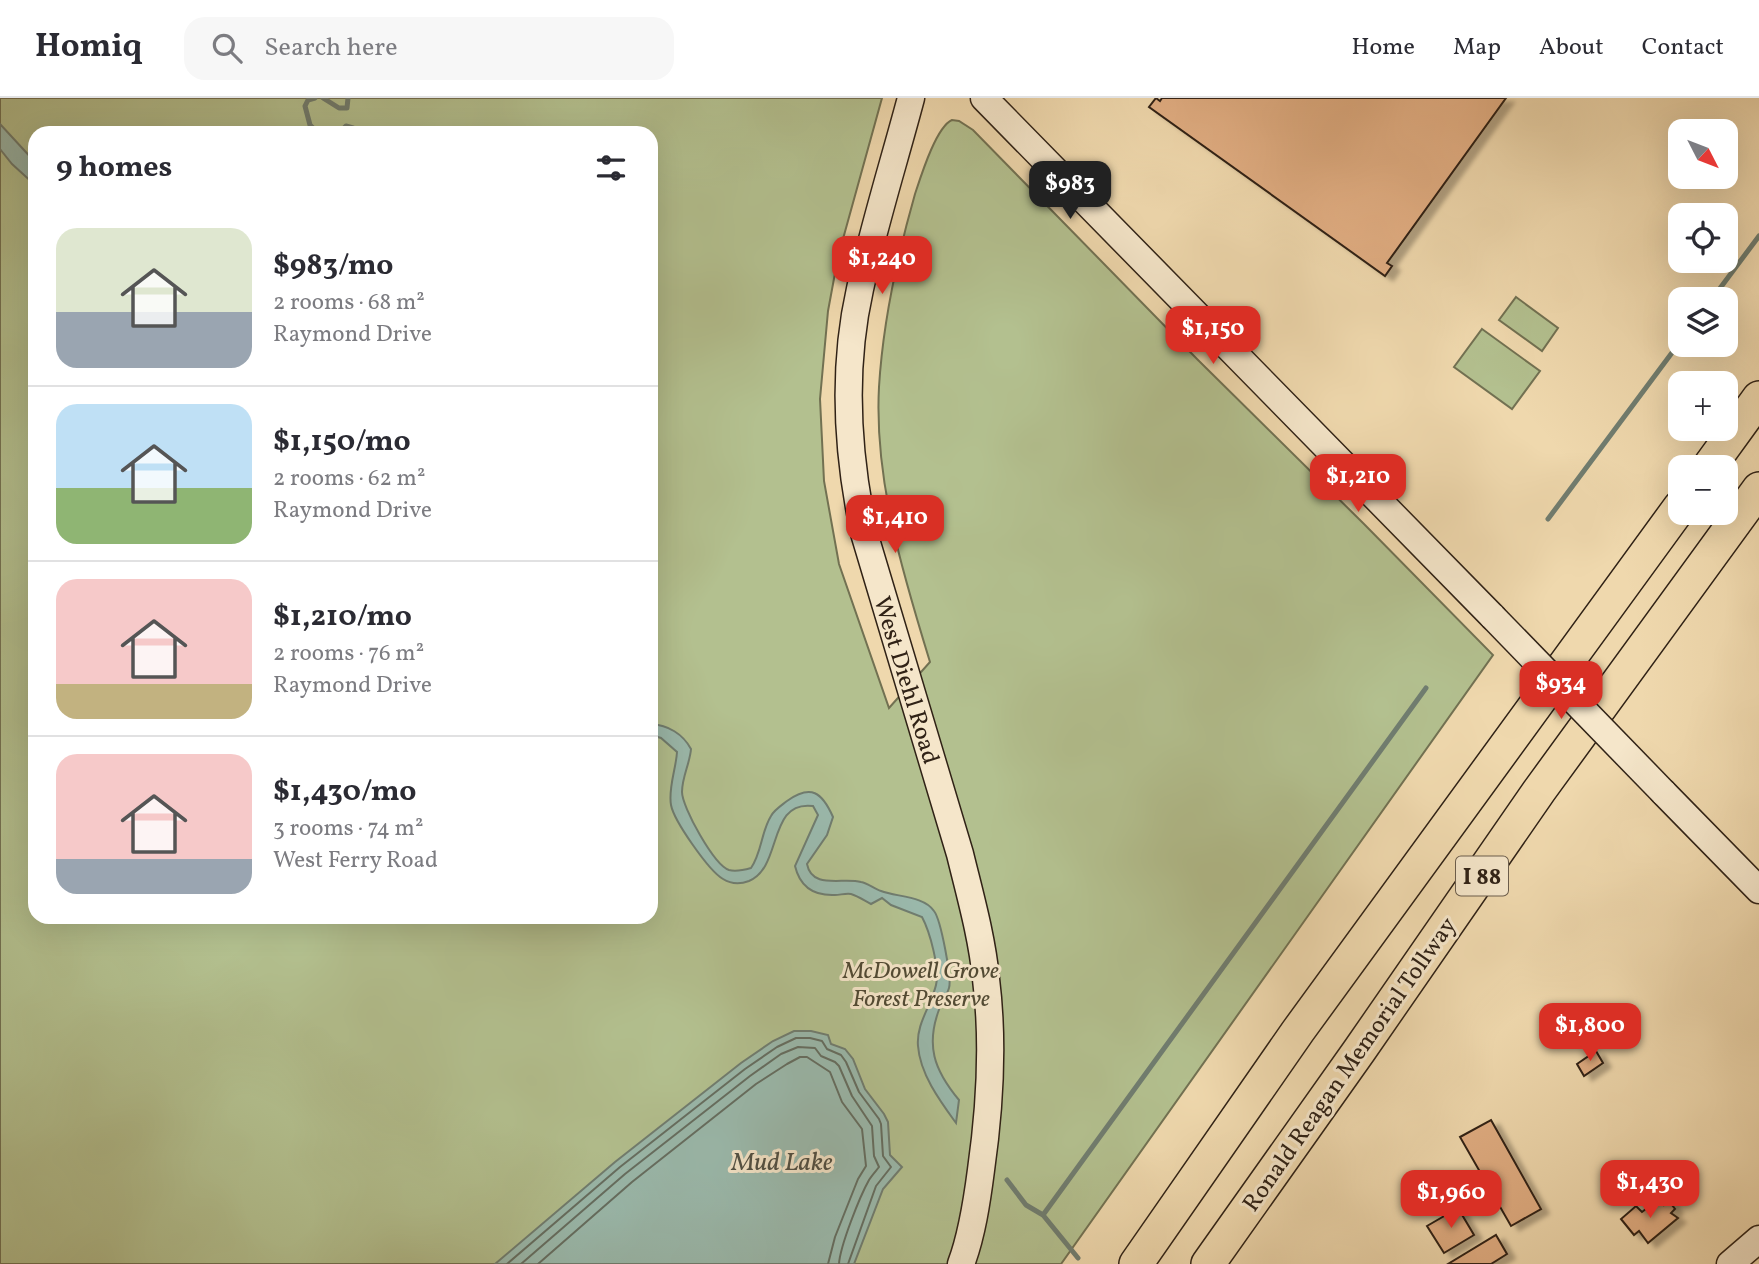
<!DOCTYPE html>
<meta charset="utf-8">
<style>
:root{--surface:#fff;--page:#f7f7f7;--text:#2b2b33;--muted:#7c7c81;--line:#e1e1e2;--accent:#d93025}
body{margin:0;font-family:Vollkorn,serif;background:var(--page);color:var(--text);height:100vh;display:flex;flex-direction:column;font-size:26px;white-space:nowrap}
*{box-sizing:border-box;margin:0}
p{font-size:23px;color:var(--muted)}
.icon{flex:none;width:38px;height:38px;fill:none;stroke:currentColor;stroke-width:2;stroke-linecap:round;stroke-linejoin:round}
.map{position:relative;flex:1;overflow:hidden}
.panel{position:absolute;left:28px;top:28px;width:630px;height:798px;display:flex;flex-direction:column;background:var(--surface);border-radius:21px;box-shadow:0 7px 28px #0002}
.panel>*{flex:none}
.needle{width:46px;rotate:132deg}
.fabs{position:absolute;left:1668px;top:21px;display:grid;gap:14px}
.fabs a{display:grid;place-items:center;width:70px;height:70px;border-radius:14px;background:var(--surface);box-shadow:0 7px 28px #0002;font-size:35px}
.price{position:absolute;translate:-50% -60px;padding:0 16px;border-radius:14px;background:var(--accent);color:#fff;font-size:23px;line-height:46px;filter:drop-shadow(0 2px 4px #0008)}
.price::after{content:'';position:absolute;left:50%;top:42px;width:21px;height:16px;margin-left:-10px;background:inherit;clip-path:polygon(0 0,100% 0,50% 100%)}
.price.on{background:#222;color:#fff}
ul{padding:0;list-style:none}
li{display:flex;align-items:center;gap:21px;height:175px;padding:0 28px}
li+li{border-top:2px solid var(--line)}
li span{display:grid;place-items:center;flex:none;width:196px;height:140px;border-radius:21px;color:#555}
li>.icon{margin-inline-start:auto}
span .icon{width:84px;height:84px;fill:#fffc;stroke-width:1}
li b{font-size:30px}
h2{display:flex;justify-content:space-between;align-items:center;height:84px;padding:0 28px;font-size:30px}
header{display:flex;align-items:center;gap:42px;box-sizing:border-box;height:98px;padding:0 35px;background:var(--surface);border-bottom:2px solid var(--line)}
header strong{font-size:33px}
nav{display:flex;gap:38px;margin-inline-start:auto;font-size:24px}
.search{width:490px;height:63px;background:var(--page);display:flex;align-items:center;gap:18px;box-sizing:border-box;padding:0 24px;border-radius:21px;color:var(--muted);font-size:26px}
.map>svg:first-child{display:block}
.green{fill:#b3c08f;stroke:#727152;stroke-width:2;fill-rule:evenodd}
.water{fill:#9ab9ac;stroke:#707d70;stroke-width:2}
.lines{fill:none;stroke-linecap:round;stroke-linejoin:round}
.shore{stroke:#656e61;stroke-width:2}
.stream{stroke:#707d70;stroke-width:5}
.building{fill:#e0ad82;stroke:#302216;stroke-width:2;filter:url(#shadow)}
.secondary-casing{stroke:#302216;stroke-width:29}
.highway-casing{stroke:#302216;stroke-width:36}
.secondary{stroke:#f5e6ca;stroke-width:26}
.highway{stroke:#efd8ad;stroke-width:33}
.secondary-bridge-casing{stroke:#302216;stroke-width:29;stroke-linecap:butt}
.secondary-bridge{stroke:#f5e6ca;stroke-width:26}
.labels{text-anchor:middle;stroke-width:6;stroke-linejoin:round;paint-order:stroke}
.shield{fill:#f5e6ca;stroke:#6b5d4c;stroke-width:2}
.shield-label{font-size:23px;font-weight:bold;fill:#302216}
.street-label{font-size:24px;fill:#302216;stroke:#f5e6ca}
.park-label{font-size:24px;font-style:italic;fill:#514a34;stroke:#f5e6ca}
.water-label{font-size:26px;font-style:italic;fill:#504f43;stroke:#f5e6ca}
</style>
<header>
<strong>Homiq</strong>
<div class="search"><svg class="icon" aria-label="search" viewBox="0 0 24 24"><circle cx="10" cy="10" r="6"/><path d="M15 15l6 6"/></svg>Search here</div>
<nav><a>Home</a><a>Map</a><a>About</a><a>Contact</a></nav>
</header>
<div class="map">
<svg width="1759" height="1166" viewBox="0 0 1759 1166">
<defs>
<filter id="shadow"><feDropShadow dx="8" dy="4.5" stdDeviation="2" flood-color="#0004"/></filter>
</defs>
<rect width="100%" height="100%" fill="#efd8ad"/>
<filter id="stains"><feTurbulence type="fractalNoise" baseFrequency=".00286" numOctaves="4"/><feColorMatrix values="0 0 0 0 .2 0 0 0 0 .09 0 0 0 0 .02 0 0 0 .5 -.17"/></filter>
<radialGradient id="worn" r=".72"><stop offset=".6" stop-color="#630" stop-opacity="0"/><stop offset="1" stop-color="#630" stop-opacity=".3"/></radialGradient>
<path class="green" d="M0,0H882L838,159L828,213L820,301L824,383L839,466L889,610L930,564C903,476 874,382 879,289C883,223 897,159 915,96C921,78 936,29 952,22L959,23L973,32L1197,261L1364,426L1493,557L1061,1166H0ZM35,35H651V819H35Z
M1516,199L1558,230L1542,253L1499,222Z
M1482,231L1540,273L1512,311L1454,269Z"/>
<path class="water" d="M0,26L35,64V87L12,66L0,51Z
M651,626C668,627 683,636 691,651C690,665 682,679 682,694C682,709 714,767 729,772C736,774 744,772 751,770C762,754 761,734 771,718C774,712 782,707 787,703C811,686 822,694 833,719L827,737L807,766C812,792 843,779 861,784C868,785 874,791 881,793C897,799 924,798 934,813C941,822 952,881 949,890C947,897 942,903 940,909C925,947 934,972 959,1002L956,1025C940,1003 920,976 918,948C916,926 931,908 936,887C940,871 930,834 922,819L891,807L882,800L871,806C865,803 858,798 851,796C846,795 840,797 835,797C813,798 800,789 795,768L818,717L813,708C767,702 783,769 749,783C741,786 731,786 723,781C709,773 674,723 671,707C668,690 676,671 677,654L661,640L651,637Z
M794,933H811L828,937L831,946L845,951L853,961L865,991L884,1016L888,1024L890,1057L902,1069L883,1091L854,1166H495L615,1064L741,965L773,943Z"/>
<g class="lines">
<path class="shore" d="M507,1166L620,1069L745,971L777,949L796,940H810L822,943L827,951L841,957L846,964L859,994L879,1021L881,1026L883,1058L891,1069L876,1088L848,1166
M521,1166L625,1076L750,978L781,956L798,949L815,950L821,958L835,964L839,968L852,998L872,1028L874,1058L879,1069C876,1073 872,1077 869,1082C860,1098 840,1148 839,1166
M538,1166L632,1084L756,986L787,966L800,959H807L830,974L842,1004L862,1031L866,1068L858,1081L835,1139L828,1166"/>
<path class="stream" d="M315,0L308,2L305,8L310,27L318,35
M323,0L339,10H347L348,0
M339,35L346,28L353,30L357,35
M1712,201L1759,138
M1548,421L1680,244
M1007,1082L1026,1107L1043,1117L1078,1160
M1043,1117L1426,590"/>
</g>
<path class="building" d="M1156,0L1160,3L1162,0H1506L1387,165L1392,168L1385,178L1149,9Z
M1596,953L1603,965L1584,978L1577,966Z
M1491,1022L1541,1111L1511,1128L1460,1039Z
M1660,1100L1664,1107L1669,1103L1675,1111L1671,1115L1678,1120L1648,1145L1639,1133L1634,1137L1621,1121L1636,1108L1642,1114Z
M1458,1110L1474,1137L1444,1155L1427,1128Z
M1496,1137L1507,1156L1491,1166H1448Z"/>
<g class="lines">
<defs>
<path id="secondary" d="M911,0C894,64 874,127 860,191C842,271 847,355 864,435L960,756C970,797 982,839 986,881C994,945 990,1009 981,1072C977,1103 972,1137 961,1166
M984,0L1493,519
M1663,694L1759,792
M1730,1166L1759,1141"/>
<path id="highway" d="M1709,369L1759,300
M1136,1166L1298,933L1680,409
M1208,1166L1359,953L1539,693L1759,391"/>
</defs>
<use href="#secondary" class="secondary-casing"/>
<use href="#highway" class="highway-casing"/>
<use href="#secondary" class="secondary"/>
<use href="#highway" class="highway"/>
<defs>
<path id="secondary-bridge" d="M1493,519L1663,694"/>
</defs>
<use href="#secondary-bridge" class="secondary-bridge-casing"/>
<use href="#secondary-bridge" class="secondary-bridge"/>
</g>
<g class="labels">
<rect class="shield" x="1456" y="758.5" width="52" height="39" rx="5"/>
<g class="shield-label">
<text x="1482" y="786">I 88</text>
</g>
<g class="street-label">
<text transform="translate(907 582) rotate(73)" y="8">West Diehl Road</text>
<text transform="translate(1349 966) rotate(-55)" y="8">Ronald Reagan Memorial Tollway</text>
</g>
<g class="park-label">
<text x="921" y="880">McDowell Grove<tspan x="921" dy="28">Forest Preserve</tspan></text>
</g>
<g class="water-label">
<text x="782" y="1072">Mud Lake</text>
</g>
</g>
<rect width="100%" height="100%" filter="url(#stains)"/>
<rect width="100%" height="100%" fill="url(#worn)"/>
</svg>
<div class="fabs">
<a><svg class="needle" viewBox="-14 -14 28 28"><path d="M0-13l5 13h-10z" fill="#e53935"/><path d="M0 13l5-13h-10z" fill="#7c7c81"/></svg></a>
<a><svg class="icon" aria-label="locate" viewBox="0 0 24 24"><circle cx="12" cy="12" r="6"/><path d="M12 2v4M12 18v4M2 12h4M18 12h4"/></svg></a>
<a><svg class="icon" aria-label="layers" viewBox="0 0 24 24"><path d="M12 4l9 5-9 5-9-5zM3 14l9 5 9-5"/></svg></a>
<a>+</a>
<a>−</a>
</div>
<b class="price on" style="left:1070px;top:123px">$983</b>
<b class="price" style="left:882px;top:198px">$1,240</b>
<b class="price" style="left:1213px;top:268px">$1,150</b>
<b class="price" style="left:1358px;top:416px">$1,210</b>
<b class="price" style="left:895px;top:457px">$1,410</b>
<b class="price" style="left:1561px;top:623px">$934</b>
<b class="price" style="left:1590px;top:965px">$1,800</b>
<b class="price" style="left:1650px;top:1122px">$1,430</b>
<b class="price" style="left:1451px;top:1132px">$1,960</b>
<section class="panel">
<h2>9 homes<svg class="icon" aria-label="filters" viewBox="0 0 24 24"><path d="M4 7h16M4 17h16"/><circle cx="9" cy="7" r="2"/><circle cx="15" cy="17" r="2"/></svg></h2>
<ul>
<li><span style="background:linear-gradient(#dfe7d0 60%,#9aa5b1 0)"><svg class="icon" aria-label="home" viewBox="0 0 24 24"><path d="M3 11l9-7 9 7M6 9v11h12V9"/></svg></span><div><b>$983/mo</b><p>2 rooms · 68 m²</p><p>Raymond Drive</p></div></li>
<li><span style="background:linear-gradient(#bfe0f5 60%,#8fb573 0)"><svg class="icon" aria-label="home" viewBox="0 0 24 24"><path d="M3 11l9-7 9 7M6 9v11h12V9"/></svg></span><div><b>$1,150/mo</b><p>2 rooms · 62 m²</p><p>Raymond Drive</p></div></li>
<li><span style="background:linear-gradient(#f6c9c9 75%,#c2b280 0)"><svg class="icon" aria-label="home" viewBox="0 0 24 24"><path d="M3 11l9-7 9 7M6 9v11h12V9"/></svg></span><div><b>$1,210/mo</b><p>2 rooms · 76 m²</p><p>Raymond Drive</p></div></li>
<li><span style="background:linear-gradient(#f6c9c9 75%,#9aa5b1 0)"><svg class="icon" aria-label="home" viewBox="0 0 24 24"><path d="M3 11l9-7 9 7M6 9v11h12V9"/></svg></span><div><b>$1,430/mo</b><p>3 rooms · 74 m²</p><p>West Ferry Road</p></div></li>
</ul>
</section>
</div>
